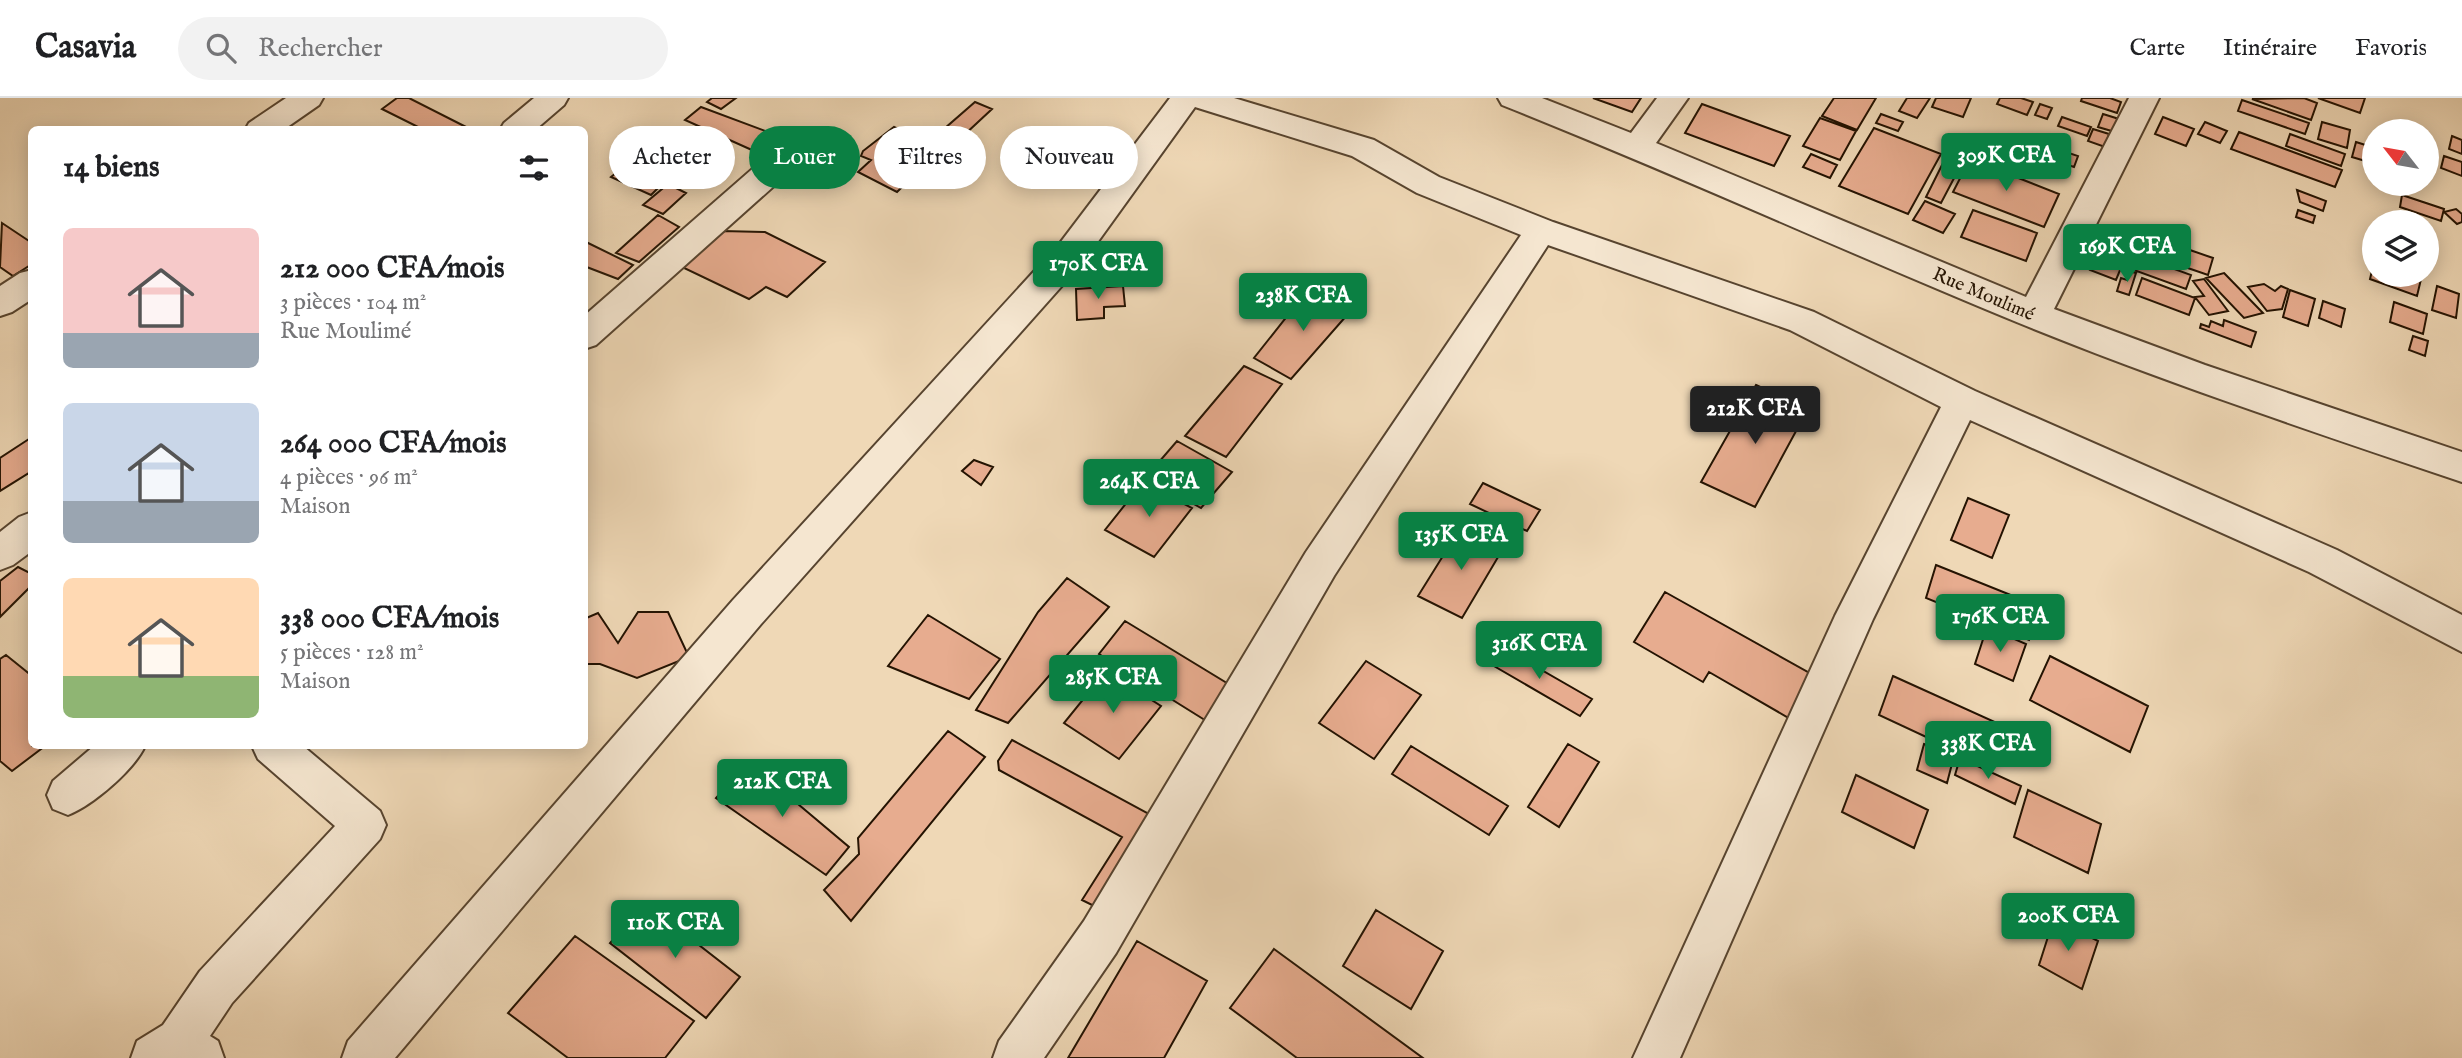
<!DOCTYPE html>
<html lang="fr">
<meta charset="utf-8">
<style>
:root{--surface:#fff;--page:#f2f2f2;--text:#202124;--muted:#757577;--line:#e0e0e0;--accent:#0b8043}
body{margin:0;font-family:"IM FELL English",serif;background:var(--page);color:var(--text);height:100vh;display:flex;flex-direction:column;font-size:26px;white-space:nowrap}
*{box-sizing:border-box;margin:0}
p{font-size:23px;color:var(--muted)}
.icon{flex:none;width:38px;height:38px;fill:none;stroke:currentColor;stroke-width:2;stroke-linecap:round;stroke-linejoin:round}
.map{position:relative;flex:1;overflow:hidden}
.sheet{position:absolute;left:28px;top:28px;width:560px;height:623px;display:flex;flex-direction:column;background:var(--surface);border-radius:10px;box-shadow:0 4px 18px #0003}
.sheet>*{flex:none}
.top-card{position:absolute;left:609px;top:28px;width:665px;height:63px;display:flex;gap:14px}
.needle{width:46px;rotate:301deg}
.buttons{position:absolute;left:2362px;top:21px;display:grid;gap:14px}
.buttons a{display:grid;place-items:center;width:77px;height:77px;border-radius:50%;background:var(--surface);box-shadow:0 4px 18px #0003;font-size:35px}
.price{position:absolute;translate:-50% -60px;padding:0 16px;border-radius:7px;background:var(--accent);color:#fff;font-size:23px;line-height:46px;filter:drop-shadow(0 2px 4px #0008)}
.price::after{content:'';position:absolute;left:50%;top:42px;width:21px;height:16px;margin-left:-10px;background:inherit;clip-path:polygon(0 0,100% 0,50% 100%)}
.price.on{background:#222;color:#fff}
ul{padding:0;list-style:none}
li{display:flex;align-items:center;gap:21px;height:175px;padding:0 35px}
li span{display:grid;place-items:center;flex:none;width:196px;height:140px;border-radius:10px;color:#555}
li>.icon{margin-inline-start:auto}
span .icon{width:84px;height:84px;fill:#fffc;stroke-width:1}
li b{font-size:30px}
h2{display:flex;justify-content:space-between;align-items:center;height:84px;padding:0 35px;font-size:30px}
.pill{padding:0 24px;border-radius:32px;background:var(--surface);box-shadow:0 4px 18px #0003;font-size:24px;line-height:63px}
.pill.on{background:var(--accent);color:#fff}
header{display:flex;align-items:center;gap:42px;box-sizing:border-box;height:98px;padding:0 35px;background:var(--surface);border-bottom:2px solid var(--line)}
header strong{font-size:33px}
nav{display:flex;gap:38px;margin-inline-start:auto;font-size:24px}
.search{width:490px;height:63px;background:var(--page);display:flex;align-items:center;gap:18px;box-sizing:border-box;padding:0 24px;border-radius:38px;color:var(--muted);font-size:26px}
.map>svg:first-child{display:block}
.building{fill:#e7ac8f;stroke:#241302;stroke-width:2}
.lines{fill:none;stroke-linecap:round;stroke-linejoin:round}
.minor-casing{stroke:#57442f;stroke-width:4}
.minor{fill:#f5e6d0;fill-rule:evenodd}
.labels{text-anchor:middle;stroke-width:7;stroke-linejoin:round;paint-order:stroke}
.street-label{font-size:19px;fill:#241302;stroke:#f5e6d0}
</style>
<header>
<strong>Casavia</strong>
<div class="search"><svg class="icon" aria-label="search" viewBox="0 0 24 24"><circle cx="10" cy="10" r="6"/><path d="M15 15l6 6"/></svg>Rechercher</div>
<nav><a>Carte</a><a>Itinéraire</a><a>Favoris</a></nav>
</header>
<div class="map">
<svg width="2462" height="960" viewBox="0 0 2462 960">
<rect width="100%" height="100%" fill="#efd8b6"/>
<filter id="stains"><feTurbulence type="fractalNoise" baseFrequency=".00286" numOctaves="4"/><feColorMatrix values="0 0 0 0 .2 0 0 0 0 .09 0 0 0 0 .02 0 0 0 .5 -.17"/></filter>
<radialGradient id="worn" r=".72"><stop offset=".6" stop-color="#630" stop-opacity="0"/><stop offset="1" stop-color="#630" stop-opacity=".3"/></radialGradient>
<path class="building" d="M397,0H409L472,32H424L382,11Z
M712,0H736L721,11L707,4Z
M1593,0H1641L1632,14Z
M1834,0H1876L1857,32L1822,18Z
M1907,0H1930L1917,20L1899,13Z
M1936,0H1971L1963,19L1932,9Z
M2000,0H2021L2033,4L2027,17L1997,6Z
M2082,0H2110L2121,4L2117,15L2081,3Z
M2304,0L2317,5L2311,22L2252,1Z
M2318,0H2365L2360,15Z
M2242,2L2309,25L2305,36L2238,13Z
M975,4L992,11L963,38L944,31Z
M1702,6L1790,38L1774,68L1685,35Z
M2040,6L2052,10L2047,21L2035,17Z
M701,9L784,40L763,57L685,22Z
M1881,16L1903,24L1898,33L1876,25Z
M2103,16L2119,21L2115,34L2098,29Z
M2062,19L2091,29L2087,38L2058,28Z
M2163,19L2194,31L2186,48L2155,36Z
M1820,20L1856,33L1840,62L1803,48Z
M2205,24L2227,33L2220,45L2198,36Z
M2322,24L2350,32L2347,50L2318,41Z
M894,29L941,51L897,94L858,74L871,62L861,58L863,53Z
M1874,30L1941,56L1908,116L1839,88Z
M2093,31L2109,36L2105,49L2088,43Z
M2239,34L2342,72L2335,89L2231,51Z
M2290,36L2345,56L2341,68L2286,48Z
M2452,38L2462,42V56L2449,51Z
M2356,44L2375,50V66L2352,59Z
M1972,45L1986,50L1981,62L1967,57Z
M2051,49L2078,58L2074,69L2047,60Z
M1811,56L1837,67L1830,80L1803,69Z
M2444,58L2462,64V78L2441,70Z
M1946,59L1962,65L1941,105L1926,99Z
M1970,61L2059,96L2044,129L1953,94Z
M625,68L663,85L651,97L611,79Z
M668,86L686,95L663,116L643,107Z
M2297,92L2326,103L2323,113L2300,104Z
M2402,97L2444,111L2441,123L2400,109Z
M1925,103L1955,116L1943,135L1913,122Z
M2456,111L2462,116V124L2457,126L2444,114Z
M1973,112L2037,135L2026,163L1961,139Z
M2298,112L2315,118L2313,125L2296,119Z
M658,117L679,129L639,164L616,155Z
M2,125L32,145V166L13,178L0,169Z
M2107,132L2137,141L2134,154L2104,144Z
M722,133L765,134L825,164L787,199L766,189L749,201L682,169Z
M584,143L633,167L618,181L584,168Z
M2102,145L2127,155L2116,182L2090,172Z
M2187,151L2213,160L2208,177L2182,168Z
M2136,157L2191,177L2186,191L2131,171Z
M2375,160V177H2422L2417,198L2370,181Z
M2129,173L2136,175L2129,197L2117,193L2121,180L2127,182Z
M2224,175L2263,215L2244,220L2206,180Z
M2142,180L2195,200L2189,217L2136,197Z
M2204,181L2228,213L2209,217L2195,199L2204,198L2193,183Z
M2264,186L2275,193L2281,188L2288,191L2282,211L2267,213L2248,189Z
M1123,188L1125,208L1104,209V220L1077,222L1076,191Z
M2437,188L2459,196L2456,220L2432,212Z
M2290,192L2315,201L2308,228L2283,219Z
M1307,193L1355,208L1291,281L1254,260Z
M2323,203L2345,211L2341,229L2319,220Z
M2394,204L2427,216L2423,236L2390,224Z
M2224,222L2256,234L2251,249L2200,230L2201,226L2209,229L2211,223L2223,228Z
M2413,238L2428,243L2425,258L2409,252Z
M1244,268L1282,286L1226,359L1185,338Z
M1756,287L1808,311L1755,409L1701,384Z
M32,339V380L29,375L0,393V360Z
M1177,343L1232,374L1201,410L1146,379Z
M974,362L993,369L981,387L962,373Z
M1143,384L1192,410L1154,459L1105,432Z
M1483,385L1540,412L1527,433L1470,406Z
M1968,400L2009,417L1992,460L1951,442Z
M1461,429L1504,449L1462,520L1418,498Z
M1936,467L2038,508L2029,542L1926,500Z
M18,469L32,476V487L0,519V483Z
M1067,480L1109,509L1008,625L976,612L1038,514Z
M1665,494L1822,582L1799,626L1709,574L1703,584L1634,544Z
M638,514H668L689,559L637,580L600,566H584V521L598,515L618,545Z
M928,517L1000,561L969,601L888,568Z
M1125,523L1235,590L1208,624L1099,556Z
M1987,529L2026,546L2013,583L1975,566Z
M1498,547L1592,601L1580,618L1487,564Z
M6,557L32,578V648H45L12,673L0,663V561Z
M2050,558L2148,608L2130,654L2030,602Z
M1366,563L1421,597L1374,661L1319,625Z
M1106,573L1161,608L1119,661L1064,625Z
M1893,578L1997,625L1984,666L1879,617Z
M948,633L985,659L851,823L824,792L859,756L858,740Z
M1012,642L1151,717L1094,808L1082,802L1122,739L999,672L998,663Z
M1568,646L1599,664L1559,729L1528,709Z
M1924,646L1954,658L1947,685L1917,672Z
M1411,648L1508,708L1489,737L1392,676Z
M1960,660L2021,688L2015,706L1955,677Z
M748,664L849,749L826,777L716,700Z
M1856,677L1928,712L1914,750L1842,714Z
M2028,692L2101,726L2088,775L2014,739Z
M645,805L740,879L706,920L610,845Z
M1376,812L1443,853L1411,911L1343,868Z
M2054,820L2098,843L2082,891L2039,867Z
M575,838L694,923L665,960H568L508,915Z
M1137,843L1207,883L1164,960H1068Z
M1274,851L1423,960H1297L1230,910Z"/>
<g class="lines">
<defs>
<path id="minor" d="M286,0H323L319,7L283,32H245L249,25Z
M534,0H568L564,7L535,32H500L504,25Z
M1170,0H1234L1374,42L1439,79L1553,124L1814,214L1975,293L2337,452L2462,517V554L2309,474L1970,322L1873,521L1680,960H1633L1835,518L1941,309L1790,232L1548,147L1334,478L1116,855L1044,960H993L999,943L1084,823L1306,454L1521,137L1417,95L1352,58L1195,9L1084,163L761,526L395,960H342L348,943L733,502L1060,145Z
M1498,0H1542L1631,35L1657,0H1688L1656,45L2026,199L2129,0H2159L2054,211L2205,267L2462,354V384C2314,334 2164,284 2019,225C1846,154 1676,76 1502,7Z
M792,43L803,46L808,54L803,62L596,247L584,251V218L781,46Z
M32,172V201L12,214L0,218V188L20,175Z
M32,414V453L13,467L0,472V434L19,419Z
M94,648H145C134,672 93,707 68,717L53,711L47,697L53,683Z
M252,648H303L380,713L386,727L380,741L232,905L210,938L218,943L224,960H131L137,943L163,927L200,873L335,728L258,661Z"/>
</defs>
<use href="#minor" class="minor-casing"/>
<use href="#minor" class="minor"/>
</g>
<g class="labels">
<g class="street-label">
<text transform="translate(1984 195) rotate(23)" y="7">Rue Moulimé</text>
</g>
</g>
<rect width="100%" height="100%" filter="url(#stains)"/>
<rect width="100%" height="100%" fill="url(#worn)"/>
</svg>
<div class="buttons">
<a><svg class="needle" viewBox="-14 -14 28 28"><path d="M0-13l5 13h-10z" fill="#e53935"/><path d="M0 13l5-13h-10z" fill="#757577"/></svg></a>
<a><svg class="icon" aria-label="layers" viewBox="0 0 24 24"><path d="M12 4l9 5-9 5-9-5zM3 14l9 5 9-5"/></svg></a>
</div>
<b class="price" style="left:2006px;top:95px">309K CFA</b>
<b class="price" style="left:2127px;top:186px">169K CFA</b>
<b class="price" style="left:1098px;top:203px">170K CFA</b>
<b class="price" style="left:1303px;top:235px">238K CFA</b>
<b class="price on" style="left:1755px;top:348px">212K CFA</b>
<b class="price" style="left:1149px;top:421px">264K CFA</b>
<b class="price" style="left:1461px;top:474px">135K CFA</b>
<b class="price" style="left:2000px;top:556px">176K CFA</b>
<b class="price" style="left:1539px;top:583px">316K CFA</b>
<b class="price" style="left:1113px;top:617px">285K CFA</b>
<b class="price" style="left:1988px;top:683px">338K CFA</b>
<b class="price" style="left:782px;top:721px">212K CFA</b>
<b class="price" style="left:2068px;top:855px">200K CFA</b>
<b class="price" style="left:675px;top:862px">110K CFA</b>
<div class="top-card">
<a class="pill">Acheter</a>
<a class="pill on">Louer</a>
<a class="pill">Filtres</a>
<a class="pill">Nouveau</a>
</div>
<section class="sheet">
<h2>14 biens<svg class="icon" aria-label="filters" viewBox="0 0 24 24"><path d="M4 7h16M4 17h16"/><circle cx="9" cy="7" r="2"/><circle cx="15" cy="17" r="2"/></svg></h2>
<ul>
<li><span style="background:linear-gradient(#f6c9c9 75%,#9aa5b1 0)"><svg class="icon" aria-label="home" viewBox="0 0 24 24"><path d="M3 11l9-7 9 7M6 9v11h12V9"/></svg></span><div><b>212 000 CFA/mois</b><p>3 pièces · 104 m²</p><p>Rue Moulimé</p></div></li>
<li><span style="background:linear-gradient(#c9d6e8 70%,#9aa5b1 0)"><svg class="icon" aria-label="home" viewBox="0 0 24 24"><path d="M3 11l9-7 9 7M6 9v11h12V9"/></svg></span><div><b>264 000 CFA/mois</b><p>4 pièces · 96 m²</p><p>Maison</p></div></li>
<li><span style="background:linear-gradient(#ffd9b3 70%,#8fb573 0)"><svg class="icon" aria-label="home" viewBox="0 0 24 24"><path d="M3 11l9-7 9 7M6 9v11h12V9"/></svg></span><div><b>338 000 CFA/mois</b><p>5 pièces · 128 m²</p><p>Maison</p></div></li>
</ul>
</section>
</div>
